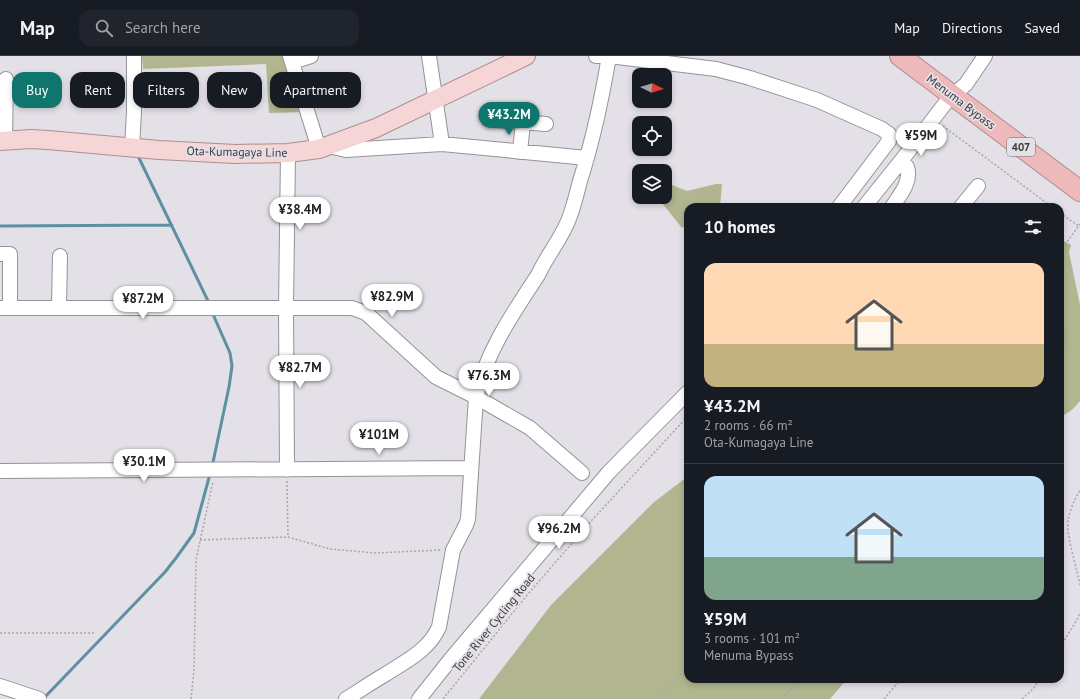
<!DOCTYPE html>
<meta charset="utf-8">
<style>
:root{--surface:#171b24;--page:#20242c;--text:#f1f3f6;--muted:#9ea1a6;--line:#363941;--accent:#0f766e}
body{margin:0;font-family:"PT Sans",sans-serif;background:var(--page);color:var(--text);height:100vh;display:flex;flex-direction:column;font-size:15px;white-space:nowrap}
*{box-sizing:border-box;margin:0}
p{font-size:13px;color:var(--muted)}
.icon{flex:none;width:22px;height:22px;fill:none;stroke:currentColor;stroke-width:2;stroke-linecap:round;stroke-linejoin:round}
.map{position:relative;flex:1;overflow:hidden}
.drawer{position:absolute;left:684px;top:147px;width:380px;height:480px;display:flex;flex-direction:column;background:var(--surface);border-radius:12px;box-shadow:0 2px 6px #0003}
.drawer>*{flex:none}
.hud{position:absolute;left:12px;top:16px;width:380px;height:36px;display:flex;gap:8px}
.needle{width:26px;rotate:95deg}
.buttons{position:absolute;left:632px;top:12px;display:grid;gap:8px}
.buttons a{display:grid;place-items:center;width:40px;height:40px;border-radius:8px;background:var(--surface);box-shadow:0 2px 6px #0003;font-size:20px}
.price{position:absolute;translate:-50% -34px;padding:0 9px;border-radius:14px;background:#fff;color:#222;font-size:13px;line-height:26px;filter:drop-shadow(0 1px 2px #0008)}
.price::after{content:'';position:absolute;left:50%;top:24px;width:12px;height:9px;margin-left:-6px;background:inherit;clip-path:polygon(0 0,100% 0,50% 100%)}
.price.current{background:var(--accent);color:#fff}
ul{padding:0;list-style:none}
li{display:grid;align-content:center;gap:8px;height:212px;padding:0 20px}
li+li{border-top:1px solid var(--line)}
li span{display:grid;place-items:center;height:124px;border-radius:12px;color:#555}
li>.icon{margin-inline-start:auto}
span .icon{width:72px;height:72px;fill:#fffc;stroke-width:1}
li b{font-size:17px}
h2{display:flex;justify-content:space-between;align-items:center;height:48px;padding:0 20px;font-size:17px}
.pill{padding:0 14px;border-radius:12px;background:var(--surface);box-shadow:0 2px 6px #0003;font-size:14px;line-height:36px}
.pill.current{background:var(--accent);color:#fff}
header{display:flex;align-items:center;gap:24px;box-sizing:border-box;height:56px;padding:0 20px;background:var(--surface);border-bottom:1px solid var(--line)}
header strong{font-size:19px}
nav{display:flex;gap:22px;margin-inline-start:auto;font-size:14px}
.search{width:280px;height:36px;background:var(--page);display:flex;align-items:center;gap:10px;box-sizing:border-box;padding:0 14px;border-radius:12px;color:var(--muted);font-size:15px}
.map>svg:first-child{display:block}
.green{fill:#b1b690}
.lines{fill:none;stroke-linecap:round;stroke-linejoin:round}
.stream{stroke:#5d90a1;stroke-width:3}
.minor-casing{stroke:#969299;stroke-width:16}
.major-casing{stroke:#af8d8e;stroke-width:20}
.highway-casing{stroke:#af8d8e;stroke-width:22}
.path{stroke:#a9a6ab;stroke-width:1.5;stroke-dasharray:2 2;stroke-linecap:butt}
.minor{stroke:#fff;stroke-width:14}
.major{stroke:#f5d5d6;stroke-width:18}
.highway{stroke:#eeb9ba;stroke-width:20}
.path-bridge{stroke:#a9a6ab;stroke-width:1.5;stroke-dasharray:2 2;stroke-linecap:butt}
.labels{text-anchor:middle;stroke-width:3.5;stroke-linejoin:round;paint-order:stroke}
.shield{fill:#e4e0e7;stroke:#6e6c6f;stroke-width:1}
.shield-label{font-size:11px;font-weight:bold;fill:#3b3a3c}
.street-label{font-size:12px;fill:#3b3a3c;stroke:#e4e0e7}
</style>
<header>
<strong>Map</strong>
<div class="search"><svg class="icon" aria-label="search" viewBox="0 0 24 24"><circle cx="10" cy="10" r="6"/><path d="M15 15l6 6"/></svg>Search here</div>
<nav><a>Map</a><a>Directions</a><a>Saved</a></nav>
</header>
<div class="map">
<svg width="1080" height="643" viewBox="0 0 1080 643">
<rect width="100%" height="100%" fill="#e4e0e7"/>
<path class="green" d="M142,0H286L304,56L269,57L266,8L143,13Z
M665,126L687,135L716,128H722L720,151H688V168L682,172L658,142L665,141Z
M1064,185L1071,189L1069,196L1080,249V345L1073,353L1060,362V186Z
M688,420V623H847L830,643H479L551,549L653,447Z"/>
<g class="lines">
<path class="stream" d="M139,98V102L209,247
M0,170L172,169
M212,411L229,331L232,310L230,297L212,256
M44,642L165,516L176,502L194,477L210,418"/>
<defs>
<path id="minor" d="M290,0L319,93
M429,0L442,88
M596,0H609L716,13L750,22L817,44L882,73L889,78V85L839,151
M292,6L311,0
M494,64L546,68
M5,85L6,23
M329,90L346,94L442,88L587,102
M132,92L134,56V0
M520,96L523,66
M864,151L901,105L947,45L966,28L985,0
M892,151C899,140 912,126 907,111L901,105
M961,151L978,130
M0,198H10V251
M59,251L60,200
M0,252H352L366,257L436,321L476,341L530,372L582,417
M287,414L286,252L288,97
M0,415L471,412
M0,630L39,643
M346,643C359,635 372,626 386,618C406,605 429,594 439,571L453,494L466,469L468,463L476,341C486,296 513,257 538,219C547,199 563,181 570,160C574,149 577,137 580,125C593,84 602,42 609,0
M419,643L450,604L609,416L688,336"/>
<path id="major" d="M0,85L31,83L48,84L159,94L235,98L288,97L319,93L376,72L526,0"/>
<path id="highway" d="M900,0L1080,135"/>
</defs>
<use href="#minor" class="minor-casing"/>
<use href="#major" class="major-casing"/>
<use href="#highway" class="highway-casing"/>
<path class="path" d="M943,70L1052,151
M1060,188L1067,186L1080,168
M1060,200L1066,190L1064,188
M1060,265C1070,277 1067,287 1060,299
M287,425L288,481
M1080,435C1074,443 1070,455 1068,464C1066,479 1077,513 1080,529
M200,484L288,481L330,493L375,497L442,494
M0,577H95
M1060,591L1078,562L1080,556
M191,643L194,613L196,504L213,425
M443,643L528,538L593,463L688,360
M658,643L688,610
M783,643L799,623
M884,643L901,623
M1022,643L1034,632L1039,623"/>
<use href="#minor" class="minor"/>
<use href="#major" class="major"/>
<use href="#highway" class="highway"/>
<path class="path-bridge" d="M1060,157L1080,171"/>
</g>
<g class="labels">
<rect class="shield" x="1007" y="82" width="28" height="18" rx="3"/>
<g class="shield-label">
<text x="1021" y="95">407</text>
</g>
<g class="street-label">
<text transform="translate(961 46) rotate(37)" y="4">Menuma Bypass</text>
<text transform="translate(237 96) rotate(1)" y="4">Ota-Kumagaya Line</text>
<text transform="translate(494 567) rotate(-51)" y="4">Tone River Cycling Road</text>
</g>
</g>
</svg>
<div class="buttons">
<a><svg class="needle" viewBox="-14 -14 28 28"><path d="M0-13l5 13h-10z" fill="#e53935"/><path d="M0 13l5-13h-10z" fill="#9ea1a6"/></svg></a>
<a><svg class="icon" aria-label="locate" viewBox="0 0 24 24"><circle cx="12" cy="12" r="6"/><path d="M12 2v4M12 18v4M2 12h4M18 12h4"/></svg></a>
<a><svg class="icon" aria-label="layers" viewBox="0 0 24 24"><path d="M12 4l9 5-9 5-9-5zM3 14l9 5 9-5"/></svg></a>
</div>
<b class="price current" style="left:509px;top:80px">¥43.2M</b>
<b class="price" style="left:921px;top:101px">¥59M</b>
<b class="price" style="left:300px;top:175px">¥38.4M</b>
<b class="price" style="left:392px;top:262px">¥82.9M</b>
<b class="price" style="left:143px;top:264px">¥87.2M</b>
<b class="price" style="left:300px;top:333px">¥82.7M</b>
<b class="price" style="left:489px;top:341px">¥76.3M</b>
<b class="price" style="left:379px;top:400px">¥101M</b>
<b class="price" style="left:144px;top:427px">¥30.1M</b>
<b class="price" style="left:559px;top:494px">¥96.2M</b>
<div class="hud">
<a class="pill current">Buy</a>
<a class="pill">Rent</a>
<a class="pill">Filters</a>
<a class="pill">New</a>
<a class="pill">Apartment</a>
</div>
<section class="drawer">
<h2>10 homes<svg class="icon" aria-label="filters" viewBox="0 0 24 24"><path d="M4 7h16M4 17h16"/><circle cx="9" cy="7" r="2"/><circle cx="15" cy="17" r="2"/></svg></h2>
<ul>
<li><span style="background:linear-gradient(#ffd9b3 65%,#c2b280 0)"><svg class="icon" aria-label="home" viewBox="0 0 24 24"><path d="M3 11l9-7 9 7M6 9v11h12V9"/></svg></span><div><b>¥43.2M</b><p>2 rooms · 66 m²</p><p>Ota-Kumagaya Line</p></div></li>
<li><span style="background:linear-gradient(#bfe0f5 65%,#7fa58c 0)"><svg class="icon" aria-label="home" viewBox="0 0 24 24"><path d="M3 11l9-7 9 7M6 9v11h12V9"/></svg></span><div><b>¥59M</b><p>3 rooms · 101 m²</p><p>Menuma Bypass</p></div></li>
</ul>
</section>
</div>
